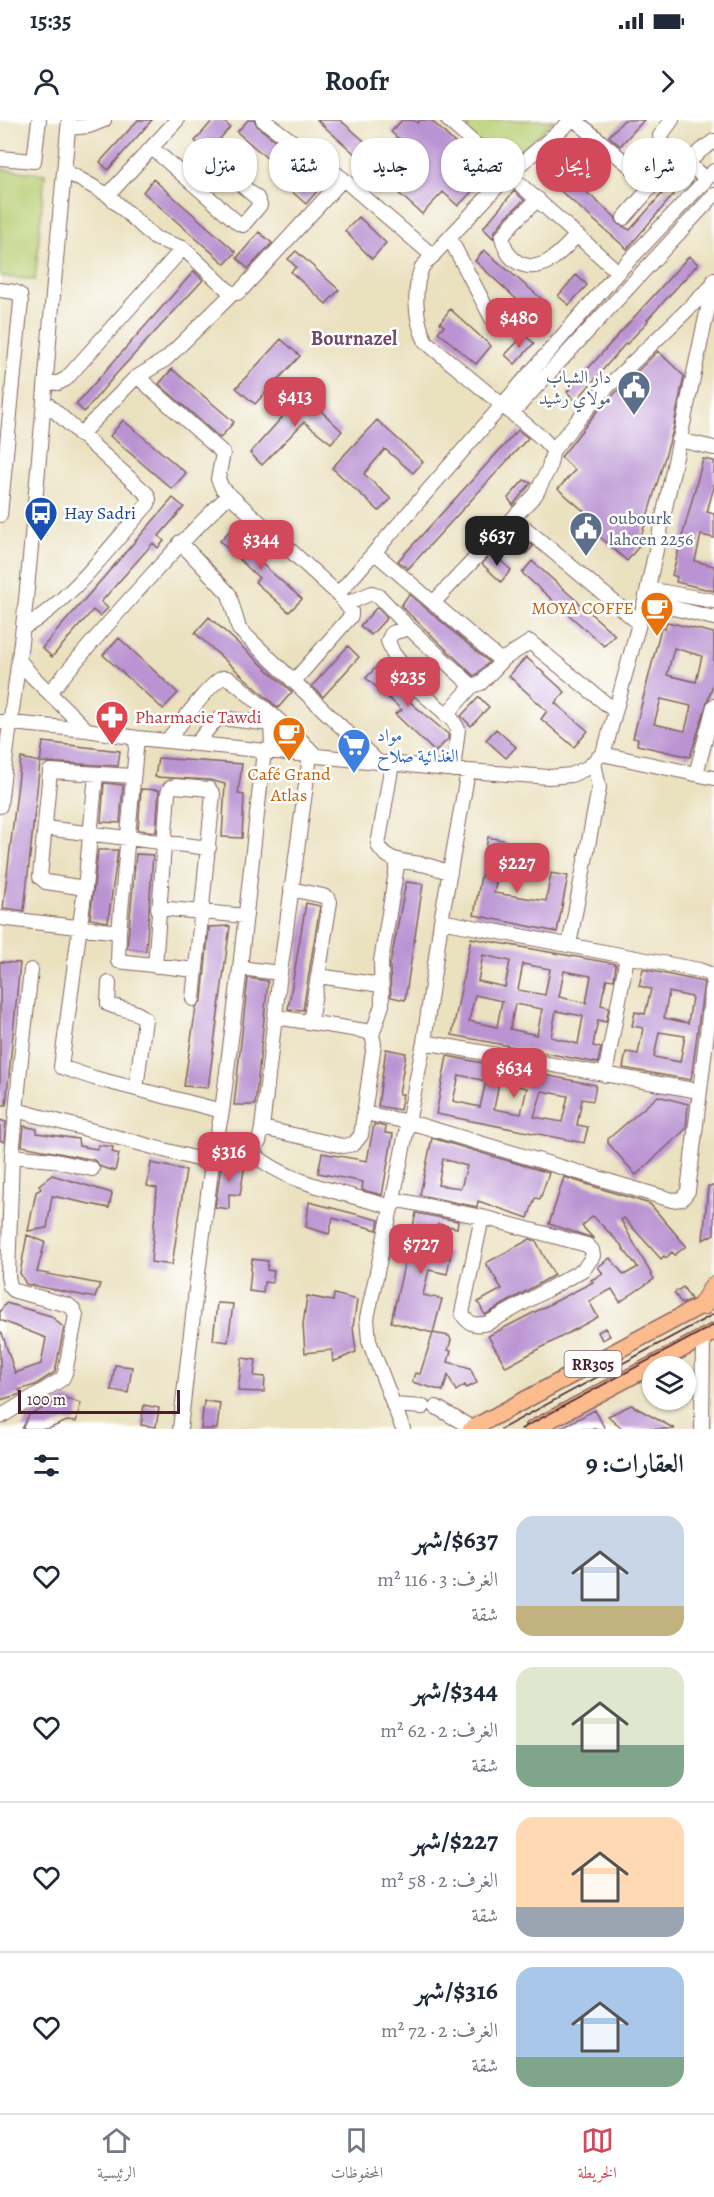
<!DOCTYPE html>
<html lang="ar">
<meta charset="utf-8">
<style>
:root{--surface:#fff;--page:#f2f2f3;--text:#1f2937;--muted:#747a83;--line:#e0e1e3;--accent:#d1495b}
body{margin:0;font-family:Alegreya,Amiri,serif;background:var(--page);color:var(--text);direction:rtl;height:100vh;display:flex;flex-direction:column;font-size:22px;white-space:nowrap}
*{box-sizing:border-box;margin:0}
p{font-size:20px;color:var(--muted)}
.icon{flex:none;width:33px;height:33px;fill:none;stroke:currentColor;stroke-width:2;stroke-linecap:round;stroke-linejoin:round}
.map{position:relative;height:1309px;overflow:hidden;direction:ltr}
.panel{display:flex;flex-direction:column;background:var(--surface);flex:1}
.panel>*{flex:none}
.banner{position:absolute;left:18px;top:18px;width:678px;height:54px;direction:rtl;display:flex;gap:12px}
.controls{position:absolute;left:642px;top:1236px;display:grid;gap:12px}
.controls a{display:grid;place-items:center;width:54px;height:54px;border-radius:50%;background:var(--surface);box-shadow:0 2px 4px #0004;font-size:30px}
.scale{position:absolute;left:18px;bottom:15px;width:162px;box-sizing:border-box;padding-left:6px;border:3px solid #4a1f2b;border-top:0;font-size:16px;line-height:21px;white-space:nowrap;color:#4a1f2b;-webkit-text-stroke:4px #fff;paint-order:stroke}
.price{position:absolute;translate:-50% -51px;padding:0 14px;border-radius:12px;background:var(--accent);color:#fff;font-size:20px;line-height:39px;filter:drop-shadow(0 2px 3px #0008)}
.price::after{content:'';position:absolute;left:50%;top:36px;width:18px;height:14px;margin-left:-9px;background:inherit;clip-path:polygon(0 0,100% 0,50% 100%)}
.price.selected{background:#222;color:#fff}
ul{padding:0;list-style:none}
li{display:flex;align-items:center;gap:18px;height:150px;padding:0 30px}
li+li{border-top:2px solid var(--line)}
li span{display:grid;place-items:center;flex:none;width:168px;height:120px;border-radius:18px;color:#555}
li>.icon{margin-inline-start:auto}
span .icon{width:72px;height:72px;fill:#fffc;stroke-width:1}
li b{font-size:26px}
h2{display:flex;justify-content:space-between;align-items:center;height:72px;padding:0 30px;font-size:26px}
.pill{padding:0 21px;border-radius:24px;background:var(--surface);box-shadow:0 2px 4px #0004;font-size:21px;line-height:54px}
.pill.selected{background:var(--accent);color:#fff}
.status{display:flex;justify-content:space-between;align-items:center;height:42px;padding:0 30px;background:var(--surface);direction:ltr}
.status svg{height:16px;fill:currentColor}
header{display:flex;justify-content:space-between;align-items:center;height:78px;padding:0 30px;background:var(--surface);font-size:27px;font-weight:700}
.tab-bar{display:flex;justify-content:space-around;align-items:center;height:84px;border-top:2px solid var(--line);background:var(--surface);font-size:16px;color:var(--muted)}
.tab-bar a{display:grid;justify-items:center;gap:3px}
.tab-bar .selected{color:var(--accent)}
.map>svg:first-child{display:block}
.green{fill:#b8ce73;stroke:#81764f;stroke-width:1.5}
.building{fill:#ba93d2;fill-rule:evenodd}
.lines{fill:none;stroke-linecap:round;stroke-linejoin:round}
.minor-casing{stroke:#82635f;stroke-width:16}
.major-casing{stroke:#82635f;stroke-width:19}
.highway-casing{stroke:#82635f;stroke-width:22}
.minor{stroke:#fff;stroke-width:14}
.major{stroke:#fbbb8d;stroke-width:16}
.highway{stroke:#fbbb8d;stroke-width:20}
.tram{stroke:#4a1f2b;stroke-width:1.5}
.labels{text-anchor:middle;stroke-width:5;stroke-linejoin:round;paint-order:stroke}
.shield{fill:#fff;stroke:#80626b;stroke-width:1.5}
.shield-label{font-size:16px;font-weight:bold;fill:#4a1f2b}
.service-label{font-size:18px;fill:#4e5e75;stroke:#fff;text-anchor:end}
.transit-label{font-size:18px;fill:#164399;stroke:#fff;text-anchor:start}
.food-label{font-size:18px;fill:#c56008;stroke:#fff;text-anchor:end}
.health-label{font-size:18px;fill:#be3a42;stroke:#fff;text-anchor:start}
.shop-label{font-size:18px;fill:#366cbe;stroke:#fff;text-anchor:start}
.neighbourhood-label{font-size:20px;font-weight:bold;fill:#714865;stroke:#fff}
</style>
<div class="status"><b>15:35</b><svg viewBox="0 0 49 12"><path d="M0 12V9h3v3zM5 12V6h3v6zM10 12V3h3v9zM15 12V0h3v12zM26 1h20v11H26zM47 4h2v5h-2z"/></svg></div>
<header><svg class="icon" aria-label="forward" viewBox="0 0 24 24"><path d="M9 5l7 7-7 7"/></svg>Roofr<svg class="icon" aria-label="person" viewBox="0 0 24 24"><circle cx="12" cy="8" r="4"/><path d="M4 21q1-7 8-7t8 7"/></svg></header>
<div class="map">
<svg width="714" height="1309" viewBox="0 0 714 1309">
<rect width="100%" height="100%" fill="#fff"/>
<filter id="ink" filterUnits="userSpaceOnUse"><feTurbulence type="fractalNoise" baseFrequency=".0167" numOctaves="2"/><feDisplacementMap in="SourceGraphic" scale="12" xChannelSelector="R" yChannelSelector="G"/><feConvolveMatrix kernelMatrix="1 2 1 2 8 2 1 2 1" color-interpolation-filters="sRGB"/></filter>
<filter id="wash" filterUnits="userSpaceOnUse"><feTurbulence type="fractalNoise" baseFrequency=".008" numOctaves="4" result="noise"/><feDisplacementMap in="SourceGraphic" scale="24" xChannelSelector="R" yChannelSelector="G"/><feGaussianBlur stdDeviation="1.35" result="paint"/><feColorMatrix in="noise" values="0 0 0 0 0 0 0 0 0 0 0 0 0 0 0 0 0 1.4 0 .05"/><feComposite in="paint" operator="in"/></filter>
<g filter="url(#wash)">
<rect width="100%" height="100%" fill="#eae1bf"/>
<path class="green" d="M467,0H554C537,16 521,35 498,42L469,14Z
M0,49L45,54L35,160L0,156Z"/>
<g id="blocks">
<path class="building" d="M138,0H152L108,50L100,42Z
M213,0H222L230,7L208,33L195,21Z
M248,0H254L258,7L285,28L281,34L319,69L306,84L271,53L276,46L237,12Z
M317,0H340L384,38L400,20L391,12L402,0H413L417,3L420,0H431L488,55L458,86L443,72L422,94Z
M624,0H644L620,26L609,16Z
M559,48L615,97L618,104L630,110L667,68L674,74L627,129L548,60Z
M153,59L236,132L225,144L143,72Z
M514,71L524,80L506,97L495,111L493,118L483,108Z
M359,97L386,123L372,139L345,111Z
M259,112L272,123L248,149L237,138Z
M484,130L549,185L537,198L475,141Z
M296,131L339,170L326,184L291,152L296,147L288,139Z
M689,136L698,144L647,200L648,201L627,224L626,223L576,281L567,272Z
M194,151L203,160L117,253L84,292L76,284Z
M576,155L587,165L569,185L558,176Z
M450,189L491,226L476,244L438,212L444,206L440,203Z
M524,215L534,223L515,244L505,235Z
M281,219L300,236L255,284L236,268Z
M658,231L684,256L673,310L639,424L640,425L627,441L591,409L598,403L558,369L575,350L561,337L598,290Z
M172,249L234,302L220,318L159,264Z
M303,274L342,311L331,323L304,302L262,345L250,333Z
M123,300L186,353L172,369L110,316Z
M377,300L423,342L413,353L385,329L364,354L391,379L379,391L332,348Z
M518,310L528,318L408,449L398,441Z
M703,339L714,341V367L707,392L714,394V418L701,415L695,441L714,446V471L676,462L677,457L672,455Z
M524,360L531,363L513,385L508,378Z
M173,378L184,387L159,416L164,421L158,428L153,423L101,482L108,488L100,496L93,490L52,537L42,528Z
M232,408L265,439L261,443L302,479L289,492L255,462L259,458L220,421Z
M514,411L533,426L526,434L507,417Z
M492,433L511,450L501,462L482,444Z
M532,441L615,515L604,526L522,453Z
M409,474L489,542L476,555L474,556L401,486Z
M377,487L387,498L371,515L360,506Z
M209,497L292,572L278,588L195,513Z
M667,502L714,513V561L690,637L637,625L638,619L633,618L661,508L665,509ZM674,528L702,536L696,562L667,555ZM661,579L691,586L685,611L654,604Z
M119,518L178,573L163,589L103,535Z
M348,526L359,537L323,577L312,566Z
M526,537L565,572L555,583L588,611L574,627L541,599L547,591L509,556Z
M379,544L406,567L413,577L410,582L448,614V619L435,632L395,594L402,590L366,558Z
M479,577L489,587L471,606L461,596Z
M496,609L516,627L506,638L486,620Z
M43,622L120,631L118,646L40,642Z
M21,638L40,642L24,791L3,788Z
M158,638L242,644L238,674L244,675L242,718L222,717L225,664L210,660L155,657Z
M104,663L123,665L120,703L101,702Z
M141,669L159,670L156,712L138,710Z
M488,717L507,721L506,738L524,747L521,755L499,748L494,773L546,781L551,753L568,756L557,812L474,795Z
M98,730H118L108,802L90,799Z
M136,734L153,735L146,831L127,828Z
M406,762L423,764L405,880L391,877L390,845Z
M306,783L320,786L303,890L288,889Z
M230,806L208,968L184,966L196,887L202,880L209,807Z
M471,818L616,844L614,860L607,859L603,873L601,885L609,887L606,902L598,900L595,915L593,926L601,928L598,943L452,915ZM483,835L510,841L505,867L478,861ZM523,844L550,849L545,875L518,870ZM564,851L591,856L586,883L559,877ZM475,875L502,881L497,907L469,901ZM515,884L542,889L537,915L510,909ZM556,891L583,896L578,924L551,917Z
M0,842L20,843L6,985H0Z
M643,849L704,862L691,960L623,948L626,932L638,934L643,908L632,906L635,892L645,894L651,869L639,866ZM669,872L692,877L688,903L664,898ZM659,912L685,916L680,942L654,937Z
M248,858L268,861L255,985H234Z
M386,929L406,933L399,974H403L400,990L378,986Z
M447,936L596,965L593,981L582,979L577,1005L588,1007L584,1023L436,994ZM459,955L486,961L480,987L453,981ZM499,963L527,968L521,994L494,989ZM542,971L568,976L562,1002L534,997Z
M658,976L688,984L686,1009L636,1055L608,1023V1019Z
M0,1000L6,1002L4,1022L0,1020Z
M374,1004L386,1007L385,1013L393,1014L382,1075L362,1070L363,1062L318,1053L322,1033L367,1041Z
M24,1006L37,1009V1013L78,1019L79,1026L97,1029L98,1025L113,1027L112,1032L119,1034L115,1051L101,1047L94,1040L22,1026Z
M432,1018L549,1053L540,1079L535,1078L528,1098L478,1081L477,1087L420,1075ZM443,1039L467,1046L461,1068L438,1065Z
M222,1041L245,1044L240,1075L229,1074V1089L215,1087Z
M151,1043L186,1050L172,1145L151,1142L157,1068L147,1066Z
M52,1055L112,1073L109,1088L52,1076L47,1108L28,1111L36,1072L41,1069L39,1065Z
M564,1057L650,1084L686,1126L675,1135L672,1132L666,1138L664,1136L661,1139L624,1098L621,1100L654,1159L620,1182L612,1169L589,1181L598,1197L506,1247L488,1216L593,1162L591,1160L603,1154L598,1147L610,1138L624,1155L638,1147L623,1129L624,1128L593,1096L582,1106L593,1118L549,1104Z
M708,1066H714V1114L703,1120Z
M309,1082L379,1100L377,1110L333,1098L329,1114L306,1107Z
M416,1093L458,1101L457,1108L438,1104L435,1116L433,1129L451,1133L447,1154L429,1150L426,1162L423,1175L442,1179L433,1213L391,1202Z
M27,1115L45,1122L37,1152L100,1164L95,1178L26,1164L20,1153Z
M530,1119L536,1121L554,1155L485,1195L478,1182L502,1169L486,1143Z
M252,1139L268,1141L267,1150L274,1151L272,1163L264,1162L263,1173L249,1171Z
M683,1167L691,1179L682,1184L674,1173Z
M334,1174L357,1180L353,1207L356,1232L333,1242L332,1230L305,1233L303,1205L307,1176L333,1181Z
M6,1183L51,1196L64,1208L55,1252L35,1265L19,1270L21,1274L0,1280V1213H2L15,1253L41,1244L46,1218L0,1200V1191Z
M217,1183L233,1184L228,1222L213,1220Z
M605,1208L610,1216L602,1220L598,1212Z
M433,1213L449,1216L451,1220L448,1230L451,1231L448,1242L470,1248L477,1263L466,1268L465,1265L456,1271L448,1255L443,1271L412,1262L415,1253L420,1254Z
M242,1238L256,1240L254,1256L265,1257L264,1272L238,1271Z
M115,1245L132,1247L128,1273L111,1270Z
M65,1278L81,1283L76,1302L67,1301L48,1309H22L29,1295Z
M204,1281L220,1283L217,1309H201Z
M144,1285L159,1288L156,1307L141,1305Z
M631,1285L675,1309H623L608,1296Z
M595,1290L605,1309H558Z"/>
</g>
</g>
<g filter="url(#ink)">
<use href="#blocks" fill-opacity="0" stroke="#82635f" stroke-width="1.5"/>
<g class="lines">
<defs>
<path id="minor" d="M263,0L343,59L433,136
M448,0L618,152
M575,0L649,62L651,67L624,98
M672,0L660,16L663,23L706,59
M69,8L89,6L104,0
M152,28L238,103L243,105L260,85L257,78L217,45L196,65
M0,38L34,41L39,0
M687,44L700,31L714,21
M65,51L108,75L155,118L183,128L232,174L237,173L243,168L343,59
M108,75L177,0
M538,79L513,103L502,117C505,129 509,138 519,143C543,155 562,131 577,115
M450,119L497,208
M0,170L15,172L20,175L21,182L0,395
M138,257L223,333L218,359L222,368L338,474L351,491V496L294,561
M47,262L58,263L66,259L183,128
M512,293L714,75
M80,315L134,259L166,239L232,174
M679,320L714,328
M553,330L542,318L426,222C415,201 413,169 422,147L509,54L572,0
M514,399L639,503
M180,422L229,474L239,509L378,642
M375,433L499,539L505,538
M648,469L714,481
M338,474L618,152L714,51
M645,481L714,498
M434,482L536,374L549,348L553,330L597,277L713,165
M346,484L372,473L379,476L409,508L392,513L388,521L393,533L411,556L415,567L452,599L458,609L453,650
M23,508C72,480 110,426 148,384L149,379L147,374L45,282
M409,508L472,566L446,595
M19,540L32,556L87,610
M472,566L481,563L505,538L530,522L615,591
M50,572C107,504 165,437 229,375
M271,595L272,632
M0,602L87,610L137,618L468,651L549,657L571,655L587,648L602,634L607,622L645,481L714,160
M167,621C176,610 212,560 223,558C230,557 234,562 239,566L298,617L316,636
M196,624L212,604L220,598L272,604
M602,634L714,658
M392,644L378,725C387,742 404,741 421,744C431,746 440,749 450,753
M96,654L85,768L61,947L94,958L222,991
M696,654L714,586
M0,686C7,617 19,548 26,479C42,319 53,159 69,0
M45,708L209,728
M85,768L46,762L40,757L50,651L133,656
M291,769L323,776L329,779L330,782L318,856
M158,788L246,796
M0,798L119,812L137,618
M119,812L118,841L195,850
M569,825L599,668L594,642
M155,846L168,673L170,668L175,666L209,669L213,674L193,879
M240,848L280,853
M109,863L108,884C120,890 136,889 145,899L136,969
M276,897L365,911L372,915
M310,902L318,856L381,865
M424,922L699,971
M605,955L627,837
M16,990L212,1043
M364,993L409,1002L672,1080L682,1079L688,1071L713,862L710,854L699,850L441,801
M262,1008L343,1026L354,1024L361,1015L374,924L372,915L382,885L381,841L398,740
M216,1024L245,1030L254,1028L259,1022L262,1008L280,853L310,636
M250,1030C282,1063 348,1074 392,1087
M12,1036L20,948L31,850
M393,1079L482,1097L587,1125L592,1130L593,1136L584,1149L488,1203C476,1206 468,1205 462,1193L482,1097
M393,1285L423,1287
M436,1287L472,1308
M0,1297L62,1259L65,1253L76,1195L73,1189L68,1185L15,1171L10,1166L8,1156L12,1036L52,1040L92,1049
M180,1309L197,1161L212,1043L222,991L240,848L264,631
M403,1309L369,1221L367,1198L393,1079L424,922L441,801L468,651
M702,1309L703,1218"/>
<path id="major" d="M471,1309L713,1179
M533,1309L714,1212"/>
<path id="highway" d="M703,1185L714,1167"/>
</defs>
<use href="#minor" class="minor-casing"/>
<use href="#major" class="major-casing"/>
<use href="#highway" class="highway-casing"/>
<use href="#minor" class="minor"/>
<use href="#major" class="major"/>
<use href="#highway" class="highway"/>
<path class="tram" d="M501,1309L714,1194
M521,1309L714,1205"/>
</g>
</g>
<defs>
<symbol id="civic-pin" viewBox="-11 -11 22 30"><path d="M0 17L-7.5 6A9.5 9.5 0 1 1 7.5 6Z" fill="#5c6f8a" stroke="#fff"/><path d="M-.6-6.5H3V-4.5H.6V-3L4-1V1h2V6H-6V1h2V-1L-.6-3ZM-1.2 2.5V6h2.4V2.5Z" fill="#fff"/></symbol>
<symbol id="bus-pin" viewBox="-11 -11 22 30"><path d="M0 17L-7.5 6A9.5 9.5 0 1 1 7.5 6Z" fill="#1a4fb4" stroke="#fff"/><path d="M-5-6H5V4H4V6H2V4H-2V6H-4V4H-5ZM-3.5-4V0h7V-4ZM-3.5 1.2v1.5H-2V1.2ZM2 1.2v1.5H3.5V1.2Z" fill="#fff"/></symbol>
<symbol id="cafe-pin" viewBox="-11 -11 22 30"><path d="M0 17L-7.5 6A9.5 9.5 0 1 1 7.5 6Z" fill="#e8710a" stroke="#fff"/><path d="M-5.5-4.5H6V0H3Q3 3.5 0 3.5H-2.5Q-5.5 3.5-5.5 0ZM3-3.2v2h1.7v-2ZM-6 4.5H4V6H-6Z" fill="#fff"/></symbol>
<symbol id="pharmacy-pin" viewBox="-11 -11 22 30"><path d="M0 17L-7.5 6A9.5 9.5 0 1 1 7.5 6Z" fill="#e0444e" stroke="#fff"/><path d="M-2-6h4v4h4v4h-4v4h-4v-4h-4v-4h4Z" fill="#fff"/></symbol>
<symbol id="supermarket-pin" viewBox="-11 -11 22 30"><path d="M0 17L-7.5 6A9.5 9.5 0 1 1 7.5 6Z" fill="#3f7fe0" stroke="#fff"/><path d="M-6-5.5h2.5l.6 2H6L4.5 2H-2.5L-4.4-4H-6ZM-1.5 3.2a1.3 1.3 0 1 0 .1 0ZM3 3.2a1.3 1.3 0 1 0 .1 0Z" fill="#fff"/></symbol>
</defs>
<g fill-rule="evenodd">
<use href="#civic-pin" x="615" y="248" width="38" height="52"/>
<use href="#bus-pin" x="22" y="374" width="38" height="52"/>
<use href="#civic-pin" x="567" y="389" width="38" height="52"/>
<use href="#cafe-pin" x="638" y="469" width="38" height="52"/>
<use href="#pharmacy-pin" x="93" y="578" width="38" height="52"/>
<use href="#cafe-pin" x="270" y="594" width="38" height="52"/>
<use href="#supermarket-pin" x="335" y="606" width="38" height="52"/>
</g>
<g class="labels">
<rect class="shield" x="564.5" y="1231" width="57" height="26" rx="4.5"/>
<g class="shield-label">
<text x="593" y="1250">RR305</text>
</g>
<g class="service-label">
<text x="611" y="263">دار الشباب<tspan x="611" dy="21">مولاي رشيد</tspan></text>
<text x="609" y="404" text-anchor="start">oubourk<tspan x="609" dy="21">lahcen 2256</tspan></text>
</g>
<g class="transit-label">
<text x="64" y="399">Hay Sadri</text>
</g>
<g class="food-label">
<text x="634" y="494">MOYA COFFE</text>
<text x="289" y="660" text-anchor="middle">Café Grand<tspan x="289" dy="21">Atlas</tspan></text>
</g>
<g class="health-label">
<text x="135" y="603">Pharmacie Tawdi</text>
</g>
<g class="shop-label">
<text x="377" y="621">مواد<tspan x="377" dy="21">الغذائية صلاح</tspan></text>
</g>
<g class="neighbourhood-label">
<text x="354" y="225">Bournazel</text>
</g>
</g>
</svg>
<div class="controls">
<a><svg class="icon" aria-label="layers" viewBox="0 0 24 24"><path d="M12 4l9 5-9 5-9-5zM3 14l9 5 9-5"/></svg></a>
</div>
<div class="scale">100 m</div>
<b class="price" style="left:519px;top:229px">$480</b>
<b class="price" style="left:295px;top:308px">$413</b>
<b class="price selected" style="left:497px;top:447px">$637</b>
<b class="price" style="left:261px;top:451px">$344</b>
<b class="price" style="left:408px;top:588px">$235</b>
<b class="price" style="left:517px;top:774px">$227</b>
<b class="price" style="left:514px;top:979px">$634</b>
<b class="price" style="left:229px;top:1063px">$316</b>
<b class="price" style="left:421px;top:1155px">$727</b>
<div class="banner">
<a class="pill">شراء</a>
<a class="pill selected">إيجار</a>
<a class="pill">تصفية</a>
<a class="pill">جديد</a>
<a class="pill">شقة</a>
<a class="pill">منزل</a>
</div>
</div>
<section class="panel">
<h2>العقارات: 9<svg class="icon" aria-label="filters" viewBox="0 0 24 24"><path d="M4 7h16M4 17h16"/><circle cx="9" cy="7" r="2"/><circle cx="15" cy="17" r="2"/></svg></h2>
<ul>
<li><span style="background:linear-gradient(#c9d6e8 75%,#c2b280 0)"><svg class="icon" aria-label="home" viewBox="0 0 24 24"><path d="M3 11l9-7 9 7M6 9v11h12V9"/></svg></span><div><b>$637/شهر</b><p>الغرف: 3 · 116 m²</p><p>شقة</p></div><svg class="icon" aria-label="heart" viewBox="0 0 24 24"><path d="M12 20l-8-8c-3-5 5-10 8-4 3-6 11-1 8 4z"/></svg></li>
<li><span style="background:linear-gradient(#dfe7d0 65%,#7fa58c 0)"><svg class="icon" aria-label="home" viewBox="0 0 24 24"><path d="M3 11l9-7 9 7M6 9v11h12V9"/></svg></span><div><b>$344/شهر</b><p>الغرف: 2 · 62 m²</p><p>شقة</p></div><svg class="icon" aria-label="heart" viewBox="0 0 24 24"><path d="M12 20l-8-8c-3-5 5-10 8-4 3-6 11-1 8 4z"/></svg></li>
<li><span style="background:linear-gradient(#ffd9b3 75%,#9aa5b1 0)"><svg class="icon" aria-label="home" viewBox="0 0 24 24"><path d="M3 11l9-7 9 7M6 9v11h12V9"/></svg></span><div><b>$227/شهر</b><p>الغرف: 2 · 58 m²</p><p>شقة</p></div><svg class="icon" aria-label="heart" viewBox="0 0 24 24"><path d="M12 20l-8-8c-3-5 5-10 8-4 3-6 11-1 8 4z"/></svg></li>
<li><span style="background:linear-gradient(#a9c7e8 75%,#7fa58c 0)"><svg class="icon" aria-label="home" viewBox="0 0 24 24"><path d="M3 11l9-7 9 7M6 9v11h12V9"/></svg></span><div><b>$316/شهر</b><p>الغرف: 2 · 72 m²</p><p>شقة</p></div><svg class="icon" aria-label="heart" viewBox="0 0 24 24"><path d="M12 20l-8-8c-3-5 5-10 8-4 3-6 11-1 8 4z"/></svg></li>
</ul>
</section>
<nav class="tab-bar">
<a class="selected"><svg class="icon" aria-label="map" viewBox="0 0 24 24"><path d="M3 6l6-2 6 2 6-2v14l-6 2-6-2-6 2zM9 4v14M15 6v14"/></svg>الخريطة</a>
<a><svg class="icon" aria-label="saved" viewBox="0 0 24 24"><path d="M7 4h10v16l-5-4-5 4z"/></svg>المحفوظات</a>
<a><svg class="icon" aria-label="home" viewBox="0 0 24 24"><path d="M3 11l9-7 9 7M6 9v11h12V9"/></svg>الرئيسية</a>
</nav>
